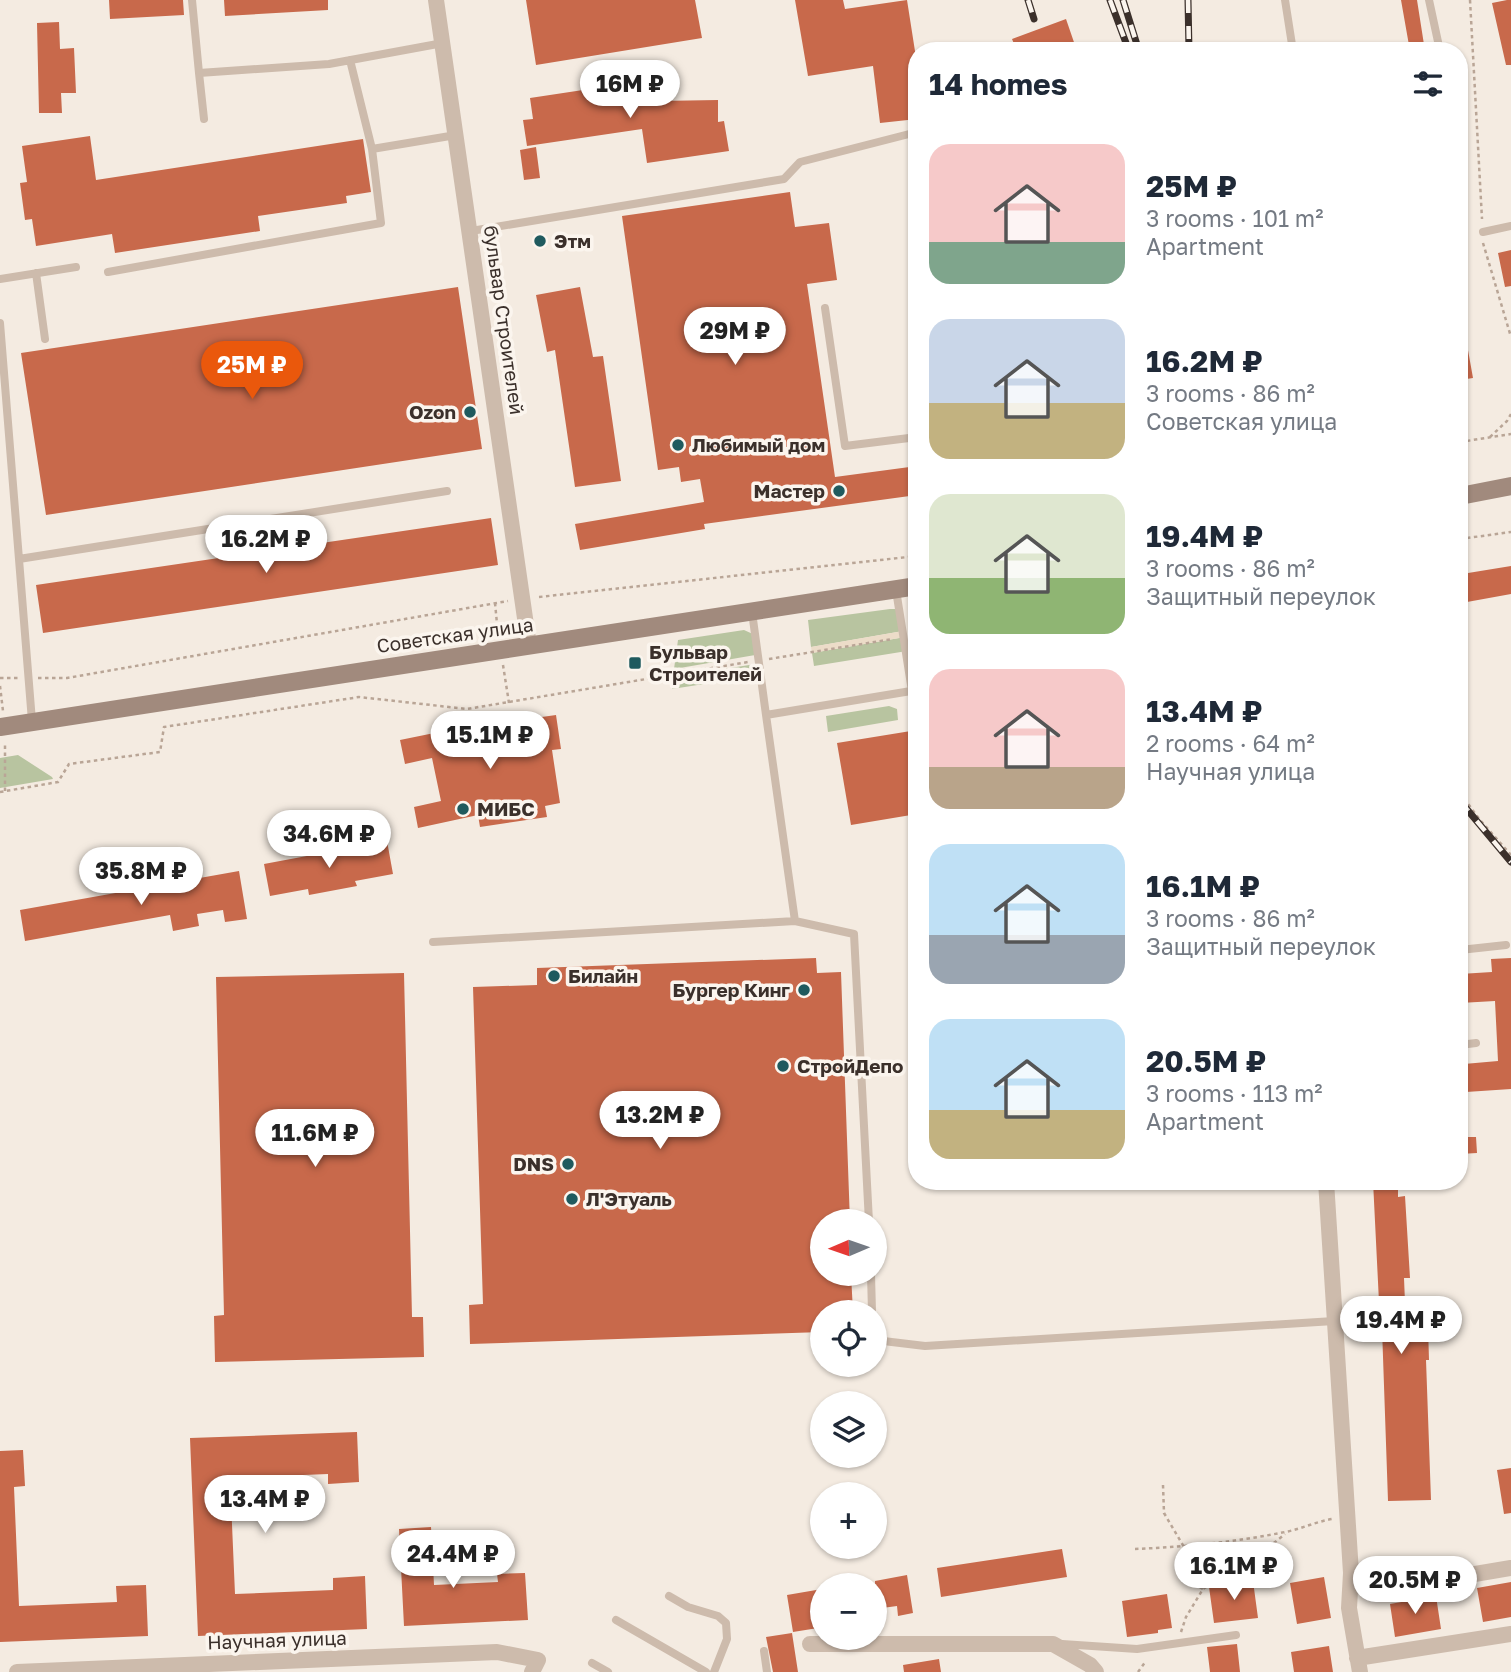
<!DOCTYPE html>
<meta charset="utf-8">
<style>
:root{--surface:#fff;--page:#f2f2f3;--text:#1f2937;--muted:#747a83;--accent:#ea580c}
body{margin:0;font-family:"Golos Text",sans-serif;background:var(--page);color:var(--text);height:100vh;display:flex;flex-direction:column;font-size:26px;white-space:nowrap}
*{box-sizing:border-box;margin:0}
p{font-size:23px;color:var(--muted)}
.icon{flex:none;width:38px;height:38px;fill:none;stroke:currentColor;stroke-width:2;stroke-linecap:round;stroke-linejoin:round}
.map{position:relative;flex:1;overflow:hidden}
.panel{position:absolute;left:908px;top:42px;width:560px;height:1148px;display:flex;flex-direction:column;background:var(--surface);border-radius:28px;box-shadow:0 2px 5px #0004}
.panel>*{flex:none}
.needle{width:46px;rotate:268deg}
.controls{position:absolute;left:810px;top:1209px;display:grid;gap:14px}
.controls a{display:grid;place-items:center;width:77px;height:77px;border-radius:50%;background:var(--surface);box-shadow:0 2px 5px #0004;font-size:35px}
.price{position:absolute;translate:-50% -60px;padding:0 16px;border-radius:24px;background:#fff;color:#222;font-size:23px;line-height:46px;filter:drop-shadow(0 2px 4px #0008)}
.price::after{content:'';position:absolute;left:50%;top:42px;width:21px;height:16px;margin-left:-10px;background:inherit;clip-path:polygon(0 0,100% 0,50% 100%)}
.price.current{background:var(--accent);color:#fff}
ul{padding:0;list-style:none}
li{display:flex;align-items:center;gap:21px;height:175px;padding:0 21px}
li span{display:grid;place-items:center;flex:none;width:196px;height:140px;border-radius:21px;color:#555}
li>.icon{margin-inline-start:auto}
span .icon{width:84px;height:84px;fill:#fffc;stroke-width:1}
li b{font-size:30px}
h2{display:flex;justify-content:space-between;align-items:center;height:84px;padding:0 21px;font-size:30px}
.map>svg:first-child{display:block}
.green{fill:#b8c4a0}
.plaza{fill:#ecdcc8}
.building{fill:#c8694b}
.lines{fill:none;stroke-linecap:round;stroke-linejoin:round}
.path{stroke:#b9a596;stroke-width:2.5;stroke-dasharray:3.5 3.5;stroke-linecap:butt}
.service{stroke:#cdbbac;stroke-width:8}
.minor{stroke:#cdbbac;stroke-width:16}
.secondary{stroke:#a18a7d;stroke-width:18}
.rail-casing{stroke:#3b302b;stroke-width:7}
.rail{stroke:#fbf5ee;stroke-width:4.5;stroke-dasharray:13;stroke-linecap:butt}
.poi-dot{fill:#1f5a5e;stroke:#fbf5ee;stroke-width:2.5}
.labels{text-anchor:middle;stroke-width:7;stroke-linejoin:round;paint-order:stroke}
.poi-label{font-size:19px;font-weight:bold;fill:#3b302b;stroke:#fbf5ee;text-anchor:start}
.street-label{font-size:19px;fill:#3b302b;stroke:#fbf5ee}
</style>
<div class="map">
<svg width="1511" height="1672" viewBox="0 0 1511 1672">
<rect width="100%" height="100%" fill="#f4ebe1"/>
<path class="green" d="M890,609H897L903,631L811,647L808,620Z
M744,630L755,635L761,654L674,669L678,640Z
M905,637L907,651L814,666L812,653Z
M762,663L755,676L672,689L673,677Z
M889,706L897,709L898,720L828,732L826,716Z
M18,755L52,777L53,779L0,788V758Z"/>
<path class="plaza" d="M903,631L905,637L812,653L811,647Z"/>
<path class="building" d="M109,0H183L184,15L110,19Z
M224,0H328V10L225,16Z
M526,0H695L702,38L536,65Z
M795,0H843L845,9L907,0L917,64V119L880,123L873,66L808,76Z
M1401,0H1417L1425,51H1410Z
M1507,0H1511V65H1506L1492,3Z
M1066,19L1077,51H1017L1012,39Z
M59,22L60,49L74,48L76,93H61L62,113H39L37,23Z
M656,79L659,101L718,100V122L724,121L729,151L647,163L642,129L527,146L523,120L533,119L530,98Z
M90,136L96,180L363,139L371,192L346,196L347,203L258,216L260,231L115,253L112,234L36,246L32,219L25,220L20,183L27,182L22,146Z
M536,147L540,178L524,180L520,150Z
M790,192L795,227L829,223L837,280L807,284L835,477L917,466V495L704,524L705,529L580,550L575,524L704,502L700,479L681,482L679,467L658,470L622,216Z
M1511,250V286L1505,287L1498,253Z
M458,287L482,449L46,515L21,353Z
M580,287L593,357L603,356L621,481L575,487L555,350L547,352L536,295Z
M1466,339L1473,378L1460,380V340Z
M491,518L498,565L43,633L36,585Z
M1511,566V594L1467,602L1462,574Z
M556,715L561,749L552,750L560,803L545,806L547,817L480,827L478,815L418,828L414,807L441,801L432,758L405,764L400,740L449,730Z
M917,730V814L851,825L837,743Z
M387,841L393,874L355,881L357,886L309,895L308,889L270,896L264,864Z
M239,871L247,919L225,922L223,910L197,914L199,926L173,931L170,915L25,941L20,910Z
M816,958L817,973L841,972L850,1222H822V1274H851L853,1312H822V1332L470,1344L469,1305L483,1304L473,987L537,985V968Z
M1511,958V1089L1466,1092L1464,1064L1498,1061L1495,1001L1460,1003V974L1492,972L1491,959Z
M404,973L412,1317H423L424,1357L215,1362L214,1316L224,1315L216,977Z
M1460,1137H1476L1477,1153L1460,1154Z
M1373,1181H1398V1197L1405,1196L1410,1278H1404L1406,1327H1428L1429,1360H1426L1431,1500L1388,1501L1382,1328H1389L1388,1302H1379Z
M357,1432L359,1482L328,1484V1474L230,1478L235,1594L333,1590V1578L365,1576L367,1629L198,1636L190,1438Z
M23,1450L25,1486L14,1487L19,1606L117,1602L116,1586L146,1585L148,1636L0,1642V1451Z
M1511,1468V1513L1504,1514L1497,1470Z
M431,1527L434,1585L498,1582L497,1574L525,1573L528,1620L404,1626L399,1529Z
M1062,1549L1067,1577L941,1597L937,1568Z
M907,1575L913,1613L898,1616L897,1606L875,1609V1581Z
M1324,1577L1331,1618L1297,1624L1290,1583Z
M1253,1581L1258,1618L1214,1623L1209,1587Z
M1511,1582V1617L1483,1622L1477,1588Z
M822,1589V1618H817L818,1628L793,1632L787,1595Z
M1167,1594L1172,1628L1158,1630V1633L1127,1637L1122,1601Z
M1436,1596L1441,1629L1395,1637L1390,1604Z
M792,1633L798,1672H773L766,1637Z
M1237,1644L1240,1672H1210L1207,1647Z
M1329,1646L1333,1672H1294L1291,1652Z
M939,1659L941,1672H904L903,1665Z"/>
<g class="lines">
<path class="path" d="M1470,0L1482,219
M1483,243L1511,337
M1490,437L1507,421L1511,414
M1460,442L1511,434
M1460,539L1511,532
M539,597L917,556
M495,603L498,634
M769,659L893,639
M503,665L509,703
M0,678H18
M38,678H67L508,601
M0,686L3,711
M5,791V742
M0,792L58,782L69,764L160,752L164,727L359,697L467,709L748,662
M1460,793L1480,820L1511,855
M1163,1485L1164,1513L1184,1547L1181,1577L1203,1589
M1135,1549C1185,1547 1236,1542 1285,1532C1301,1529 1315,1522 1332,1519
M1181,1632L1186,1617L1203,1589L1264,1551L1285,1534
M1138,1672L1146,1661"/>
<path class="service" d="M192,0L199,73
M1285,0L1293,51
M1429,0L1440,51
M350,60L372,149
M204,119L199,73L329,64L443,43
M471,231L784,179L800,162L917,132
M1483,232L1511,226
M108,272L381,223L372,149L456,135
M36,273L45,339
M0,279L76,267
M825,308L845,446L917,437
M0,323L32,721
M19,559L447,491
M896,590L912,691
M752,612L766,715
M433,942L795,921
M1460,950L1506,945
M1460,1045L1476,1043
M869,1222L854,934L795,921L766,715L917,690
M871,1274L872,1312
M875,1340L925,1346L1334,1321
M669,1596L688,1607L718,1616L726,1623L727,1639L714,1672
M616,1620L706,1672
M1062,1644L1137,1649L1236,1635
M764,1651L767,1672
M592,1663L608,1672"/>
<path class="minor" d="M436,0L529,646
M1326,1181L1351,1573L1349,1608L1360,1672
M1351,1573L1372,1583L1398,1587L1511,1568
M810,1644H1053L1090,1665L1096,1672
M1357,1658L1511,1634
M17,1672L497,1652L538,1660L532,1672"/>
<path class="secondary" d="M1460,496L1511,486
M0,727L917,586"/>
<defs>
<path id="rail" d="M1028,0L1034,19
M1110,0L1129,51
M1123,0L1139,51
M1188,0L1189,51
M1460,801L1511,862"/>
</defs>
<use href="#rail" class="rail-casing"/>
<use href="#rail" class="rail"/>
</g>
<g class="poi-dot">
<circle cx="540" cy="241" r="7"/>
<circle cx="470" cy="412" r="7"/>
<circle cx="678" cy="445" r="7"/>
<circle cx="839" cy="491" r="7"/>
<rect x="628" y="656" width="14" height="14" rx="3.5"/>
<circle cx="463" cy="809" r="7"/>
<circle cx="554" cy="976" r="7"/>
<circle cx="804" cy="990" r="7"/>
<circle cx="783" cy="1066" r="7"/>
<circle cx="568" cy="1164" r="7"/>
<circle cx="572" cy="1199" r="7"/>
</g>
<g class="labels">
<g class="poi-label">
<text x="554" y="248">Этм</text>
<text x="456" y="419" text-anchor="end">Ozon</text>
<text x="692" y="452">Любимый дом</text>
<text x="825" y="498" text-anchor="end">Мастер</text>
<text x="649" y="659">Бульвар<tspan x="649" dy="22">Строителей</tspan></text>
<text x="477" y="816">МИБС</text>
<text x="568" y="983">Билайн</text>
<text x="790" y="997" text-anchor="end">Бургер Кинг</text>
<text x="797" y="1073">СтройДепо</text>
<text x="554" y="1171" text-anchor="end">DNS</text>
<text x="586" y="1206">Л'Этуаль</text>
</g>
<g class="street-label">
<text transform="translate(504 320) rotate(82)" y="7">бульвар Строителей</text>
<text transform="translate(455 635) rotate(-8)" y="7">Советская улица</text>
<text transform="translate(277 1640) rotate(-2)" y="7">Научная улица</text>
</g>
</g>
</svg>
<div class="controls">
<a><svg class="needle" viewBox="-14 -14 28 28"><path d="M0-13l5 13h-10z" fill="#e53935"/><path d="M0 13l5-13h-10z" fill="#747a83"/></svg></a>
<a><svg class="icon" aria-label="locate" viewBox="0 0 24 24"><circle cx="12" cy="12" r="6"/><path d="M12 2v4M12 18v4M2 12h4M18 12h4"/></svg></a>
<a><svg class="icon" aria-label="layers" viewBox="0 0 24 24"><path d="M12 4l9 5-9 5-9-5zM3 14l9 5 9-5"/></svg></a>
<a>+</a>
<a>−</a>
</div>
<b class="price" style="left:630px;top:120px">16M ₽</b>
<b class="price" style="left:735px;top:367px">29M ₽</b>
<b class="price current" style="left:252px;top:401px">25M ₽</b>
<b class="price" style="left:266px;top:575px">16.2M ₽</b>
<b class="price" style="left:490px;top:771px">15.1M ₽</b>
<b class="price" style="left:329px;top:870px">34.6M ₽</b>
<b class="price" style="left:141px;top:907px">35.8M ₽</b>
<b class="price" style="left:660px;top:1151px">13.2M ₽</b>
<b class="price" style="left:315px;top:1169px">11.6M ₽</b>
<b class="price" style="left:1401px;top:1356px">19.4M ₽</b>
<b class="price" style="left:265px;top:1535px">13.4M ₽</b>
<b class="price" style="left:453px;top:1590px">24.4M ₽</b>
<b class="price" style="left:1234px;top:1602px">16.1M ₽</b>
<b class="price" style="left:1415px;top:1616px">20.5M ₽</b>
<section class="panel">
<h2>14 homes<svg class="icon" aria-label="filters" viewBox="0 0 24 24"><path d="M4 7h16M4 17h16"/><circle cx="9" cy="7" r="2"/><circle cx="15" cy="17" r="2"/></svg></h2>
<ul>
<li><span style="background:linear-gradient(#f6c9c9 70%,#7fa58c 0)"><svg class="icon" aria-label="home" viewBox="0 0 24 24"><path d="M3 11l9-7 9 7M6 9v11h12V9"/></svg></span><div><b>25M ₽</b><p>3 rooms · 101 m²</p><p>Apartment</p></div></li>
<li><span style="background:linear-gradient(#c9d6e8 60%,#c2b280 0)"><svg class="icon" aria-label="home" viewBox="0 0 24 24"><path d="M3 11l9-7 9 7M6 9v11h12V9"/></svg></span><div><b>16.2M ₽</b><p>3 rooms · 86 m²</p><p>Советская улица</p></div></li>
<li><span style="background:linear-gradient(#dfe7d0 60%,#8fb573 0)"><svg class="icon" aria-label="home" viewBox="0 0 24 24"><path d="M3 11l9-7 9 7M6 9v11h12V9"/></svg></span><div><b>19.4M ₽</b><p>3 rooms · 86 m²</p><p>Защитный переулок</p></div></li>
<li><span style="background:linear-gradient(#f6c9c9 70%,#b9a48a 0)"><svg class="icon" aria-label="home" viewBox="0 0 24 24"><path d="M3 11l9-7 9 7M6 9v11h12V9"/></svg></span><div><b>13.4M ₽</b><p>2 rooms · 64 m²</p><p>Научная улица</p></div></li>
<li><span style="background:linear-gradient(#bfe0f5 65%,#9aa5b1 0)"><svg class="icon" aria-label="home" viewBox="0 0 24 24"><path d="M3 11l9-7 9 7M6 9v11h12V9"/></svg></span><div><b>16.1M ₽</b><p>3 rooms · 86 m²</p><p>Защитный переулок</p></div></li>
<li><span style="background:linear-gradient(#bfe0f5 65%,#c2b280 0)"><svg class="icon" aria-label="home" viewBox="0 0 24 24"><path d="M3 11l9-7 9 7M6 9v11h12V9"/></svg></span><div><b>20.5M ₽</b><p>3 rooms · 113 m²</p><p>Apartment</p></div></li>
</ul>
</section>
</div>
